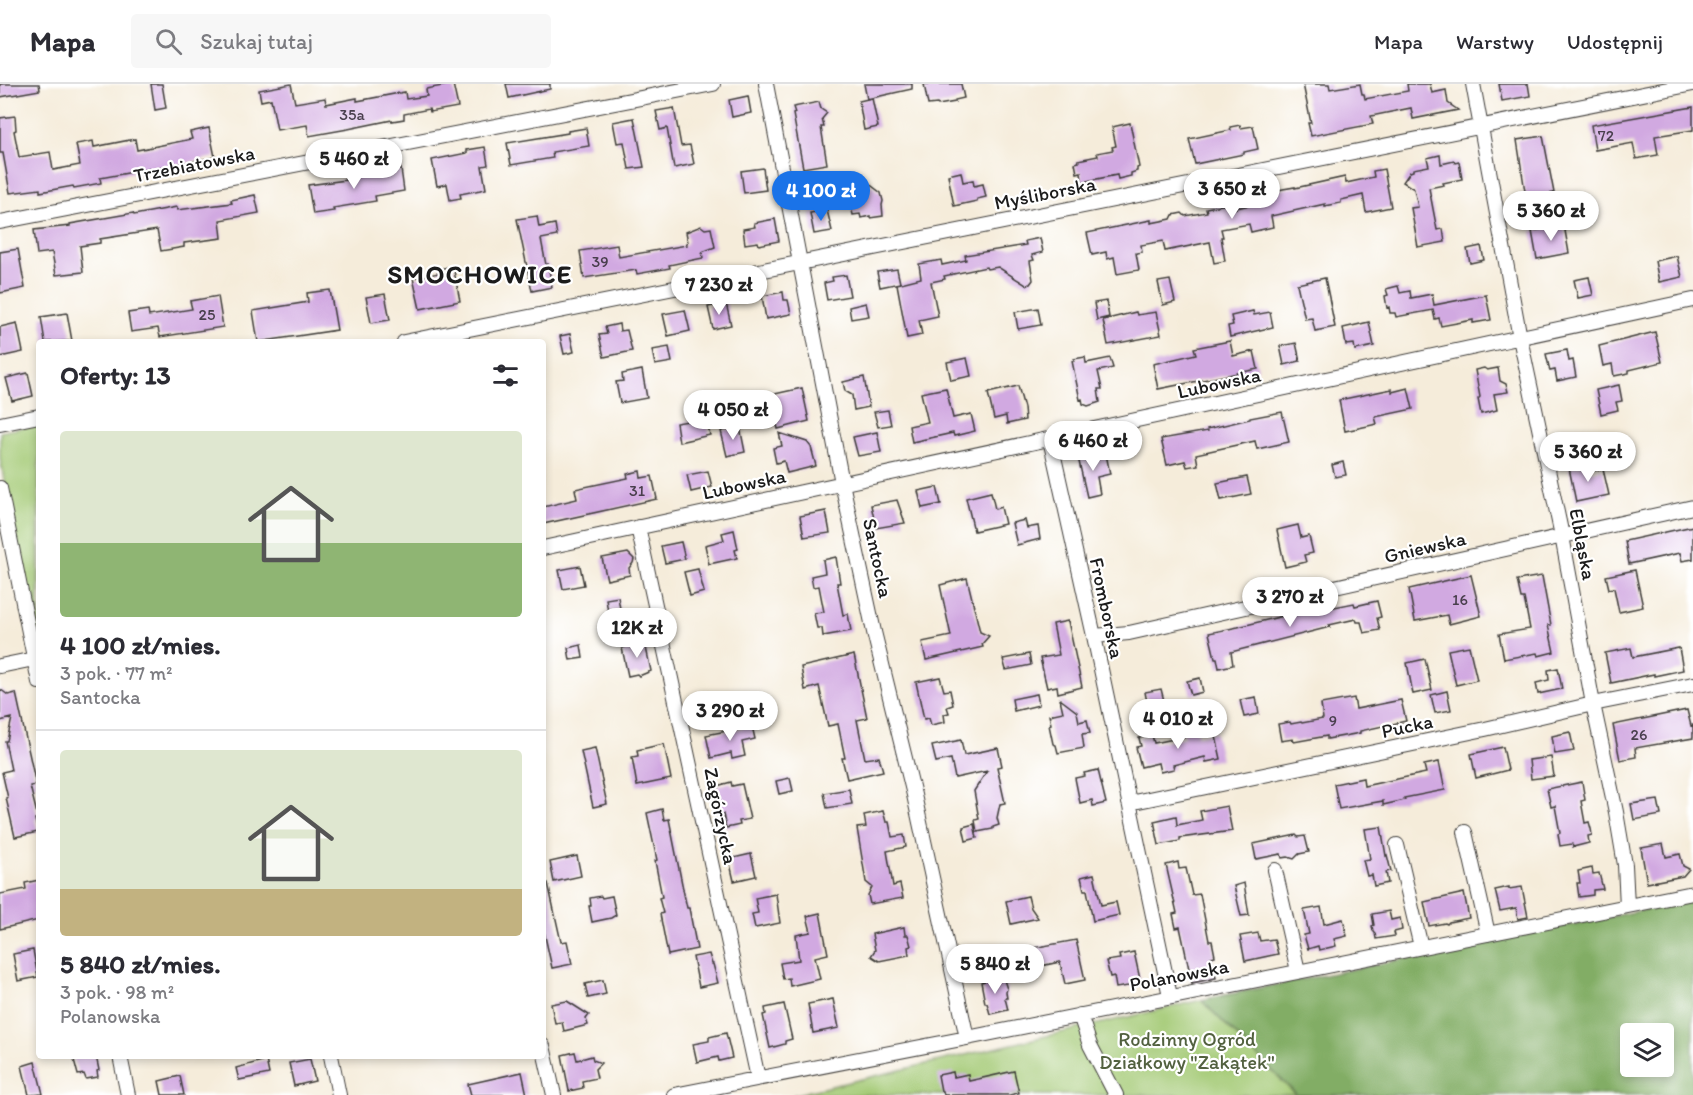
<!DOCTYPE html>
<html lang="pl">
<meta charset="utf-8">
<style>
:root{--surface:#fff;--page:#f7f7f7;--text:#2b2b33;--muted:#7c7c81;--line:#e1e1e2;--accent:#1a73e8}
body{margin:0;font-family:Itim,sans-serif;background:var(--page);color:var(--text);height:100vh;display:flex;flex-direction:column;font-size:22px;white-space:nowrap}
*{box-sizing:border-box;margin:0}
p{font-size:20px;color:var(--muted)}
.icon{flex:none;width:33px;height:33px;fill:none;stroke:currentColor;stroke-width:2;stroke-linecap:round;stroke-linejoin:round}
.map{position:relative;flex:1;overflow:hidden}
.panel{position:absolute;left:36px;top:255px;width:510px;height:720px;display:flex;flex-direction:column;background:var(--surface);border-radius:6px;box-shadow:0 3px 9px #0003}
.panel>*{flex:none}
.fabs{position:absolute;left:1620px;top:939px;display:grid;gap:12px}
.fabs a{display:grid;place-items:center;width:54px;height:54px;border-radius:6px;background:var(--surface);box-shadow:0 3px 9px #0003;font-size:30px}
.price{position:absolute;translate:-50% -51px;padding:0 14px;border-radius:21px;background:#fff;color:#222;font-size:20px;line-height:39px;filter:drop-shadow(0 2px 3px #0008)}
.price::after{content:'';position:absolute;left:50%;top:36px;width:18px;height:14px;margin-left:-9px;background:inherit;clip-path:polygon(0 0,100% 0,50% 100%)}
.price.selected{background:var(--accent);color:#fff}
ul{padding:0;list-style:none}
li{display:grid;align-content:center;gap:12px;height:318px;padding:0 24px}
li+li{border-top:2px solid var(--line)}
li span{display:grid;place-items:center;height:186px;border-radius:6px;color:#555}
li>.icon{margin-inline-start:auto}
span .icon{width:108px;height:108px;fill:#fffc;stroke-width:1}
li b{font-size:26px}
h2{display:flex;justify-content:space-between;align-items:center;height:72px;padding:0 24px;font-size:26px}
header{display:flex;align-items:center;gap:36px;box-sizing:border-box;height:84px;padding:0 30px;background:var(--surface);border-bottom:2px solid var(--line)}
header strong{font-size:28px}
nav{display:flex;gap:33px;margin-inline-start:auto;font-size:21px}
.search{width:420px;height:54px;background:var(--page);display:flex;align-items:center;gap:15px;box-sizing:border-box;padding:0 21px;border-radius:6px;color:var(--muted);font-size:22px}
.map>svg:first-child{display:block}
.green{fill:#a3c973;stroke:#607248;stroke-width:1.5}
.forest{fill:#82ad65;stroke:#4f6440;stroke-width:1.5;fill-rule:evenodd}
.building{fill:#d1a9e1}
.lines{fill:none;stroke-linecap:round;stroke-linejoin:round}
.minor-casing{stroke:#3d3b38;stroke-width:16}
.minor{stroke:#fff;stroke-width:14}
.labels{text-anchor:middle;stroke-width:4.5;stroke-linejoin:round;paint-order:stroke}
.number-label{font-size:16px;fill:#493f4d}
.street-label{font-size:20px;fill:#1c1c1c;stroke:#fff}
.park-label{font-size:20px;fill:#52613f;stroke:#fff}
.district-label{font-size:26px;font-weight:bold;letter-spacing:1.5px;fill:#1c1c1c;stroke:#fff}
</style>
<header>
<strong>Mapa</strong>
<div class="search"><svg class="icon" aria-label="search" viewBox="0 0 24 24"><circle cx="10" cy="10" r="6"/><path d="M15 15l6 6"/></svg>Szukaj tutaj</div>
<nav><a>Mapa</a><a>Warstwy</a><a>Udostępnij</a></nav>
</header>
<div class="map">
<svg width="1693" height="1011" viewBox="0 0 1693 1011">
<rect width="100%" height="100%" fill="#fff"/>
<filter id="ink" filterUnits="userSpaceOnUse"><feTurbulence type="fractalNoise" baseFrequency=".0167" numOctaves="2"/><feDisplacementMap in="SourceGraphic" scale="12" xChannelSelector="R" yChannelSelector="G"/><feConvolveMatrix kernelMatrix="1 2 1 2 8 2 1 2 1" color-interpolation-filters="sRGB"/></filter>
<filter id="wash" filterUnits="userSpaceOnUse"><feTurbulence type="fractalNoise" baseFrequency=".008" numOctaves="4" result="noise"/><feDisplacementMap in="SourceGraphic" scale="24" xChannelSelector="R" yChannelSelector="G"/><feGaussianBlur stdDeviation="1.35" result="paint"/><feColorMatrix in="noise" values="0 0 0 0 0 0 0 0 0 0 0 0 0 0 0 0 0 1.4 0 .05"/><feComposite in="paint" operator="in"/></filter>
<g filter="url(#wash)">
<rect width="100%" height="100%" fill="#f5ecda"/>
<path class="green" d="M39,340V565L31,544L0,374V348Z
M1201,916L1296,1011H793Z"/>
<path class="forest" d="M1693,816V1011H1297L1201,916ZM1630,950H1664V982H1630Z"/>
<g id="blocks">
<path class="building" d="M0,0H39L40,6L0,13Z
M151,0H162L166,24L155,26Z
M291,0L295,19L325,14L326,20L357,14V17L405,8L406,15L427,12L426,5L453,0L458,23L430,28L429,25L404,30V35L392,37V36L348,45L309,52L307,41L277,46L271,15L261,17L259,6Z
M506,0H550V5L509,14Z
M864,0H912V5L867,15Z
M924,0H961L964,14L955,16V18L938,21L937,20L928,21Z
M1303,0H1329L1330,5L1360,0L1362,10H1364L1365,15L1408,7L1407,0H1430L1432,9L1446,6L1448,19L1458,26L1413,35L1411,24L1371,32L1373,40L1311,52L1308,39H1311Z
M1499,0H1528L1530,12L1502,17Z
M748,12L751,29L732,33L729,16Z
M872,14L878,43L864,46L859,17Z
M819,18L821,25L827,29L822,35L824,43H821L827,80L803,84L793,30L795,29L793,23Z
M1693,23V46L1655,52L1658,71L1636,75L1633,59L1595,66L1591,41Z
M674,24L681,62L690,61L694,80L674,84L667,44L660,46L656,27Z
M15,32L16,46L14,47L19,73L50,68L53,86L80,81L76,60L93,57L94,63L135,55L137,66L192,55L190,48L209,44L215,73L150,86V85L100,94L101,99L74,104L73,102L40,108V105L10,109L3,69H0V34Z
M634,34L644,83L629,85L624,58L617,59L613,38Z
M1130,39L1139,83L1137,84V87L1131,89V92L1118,95L1117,91L1082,98L1081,88L1077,89L1075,79L1079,78L1078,76L1098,72L1097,69L1113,66L1112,63L1116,62L1112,43Z
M1240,41L1241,44L1253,42L1258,65L1244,68V70L1195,80L1189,55L1231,46L1230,43Z
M586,44L589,62L552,68L553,74L511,81L507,59L568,49V47Z
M1543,52L1554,109L1526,114L1517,56Z
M485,63L488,81L482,82L486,105L460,110L461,114L450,116L447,100L437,102L432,76L467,69V66Z
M1440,71L1441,80L1454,77L1455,79L1459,78L1462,95L1443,99L1444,101L1429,104L1437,146L1443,145L1445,158L1418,163L1411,124L1418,123L1414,105L1403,98L1410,88L1413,87V85L1429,82L1427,74Z
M763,84L766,106L744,109L741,87Z
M401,85L404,107L375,112L376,117L333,124L334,127L313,130L308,101L346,96L345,92L371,87V90Z
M1384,85L1391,123L1366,128L1363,111L1341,116V119L1325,122V120L1271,132L1273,143L1251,148L1249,140L1221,145L1223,153H1221L1225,177L1214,179L1210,158L1165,167L1163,157L1141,161L1142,168L1136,169L1139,186L1117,190L1114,173L1107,175L1106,168L1092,171L1087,149L1151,136V139L1171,135L1173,131L1182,129L1185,132L1207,128L1206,124L1227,120L1228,126L1254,120L1253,113L1283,105L1295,103V104L1345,93L1346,99L1374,93L1373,87Z
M961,88L963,98L973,96L974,102L983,100L986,113L977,115V117L954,122L948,91Z
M868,99L881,109L883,117L882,121L883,132L870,134V132L861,134L860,130L853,131L849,113L869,109Z
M837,103L840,115L826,117L823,106Z
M255,111L259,129L220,136L222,154L184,159V163L161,167L157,146L100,155V159L80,162L83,188L56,191L52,168L37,170L34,146L70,142V140L133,129L134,131L177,123V126L232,119L231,116Z
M827,126L832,147L814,150L810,129Z
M537,132L539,143L555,140L557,152L541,155L546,181L548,180L552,203L532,207L517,135Z
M775,135L779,157L759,161L758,158L745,160L743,145L755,143L754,139Z
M1564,141L1569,169L1537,175L1532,147Z
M701,142L705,145L711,144L715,163L702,168L703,174L669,181L670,184L637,190L636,186L584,194L580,167L617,161L619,173L687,161L686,159L688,158L686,148Z
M1040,154L1043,168L1032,171L1034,176L1030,177L1033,196L1030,200L1026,201L998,183L987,185L986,183L944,192L945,195L931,198L938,232L919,236L922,251L907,254L897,200L921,194L919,180L941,176L942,181L966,176L965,171L1026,161L1025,157Z
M1481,162L1484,176L1470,179L1467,165Z
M18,165L25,204L0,209V168Z
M1677,172L1682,193L1659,198L1655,177Z
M453,182L460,217L420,225L413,194L439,189V185Z
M897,185L900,199L880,203L877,188Z
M846,191L850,212L827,216L824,199L833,197L832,193Z
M1589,193L1593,211L1578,214L1574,196Z
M1325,194L1335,243L1315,247L1312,234L1305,235L1297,200Z
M1170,196L1175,218L1163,221L1158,198Z
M1398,202L1400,209L1410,207L1411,214L1432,210L1434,221L1486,211L1491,236L1473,239V236L1441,242L1439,234L1435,235L1433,226L1396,233L1395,229H1390L1389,223L1387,224L1385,212L1388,211L1386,205Z
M330,206L337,246L258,258L253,227L308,218L307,209Z
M783,208L784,216H788L791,230L766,235L762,212Z
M385,210L390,236L371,239L366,213Z
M218,212L223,243L160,253L158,244L131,248L128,229L148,226L149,232L192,225L190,217Z
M1106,217L1109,233L1097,236L1094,219Z
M726,219L731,241L713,245L708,223Z
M866,219L869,232L851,235L849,223Z
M1038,224L1041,241L1018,245L1015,228Z
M685,226L690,247L668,252L663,230Z
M1253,227L1254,231L1270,228L1273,243L1230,253L1228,242L1233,241L1231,232Z
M1136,228L1137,231L1156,228L1161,251L1108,261L1103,236Z
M67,229L72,257L45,258L41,233Z
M1369,238L1374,262L1355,266L1354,260L1346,261L1343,244Z
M17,239L23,268L0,273V243Z
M619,240L620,247L627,246L632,267L604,273L599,251L607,250L605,243Z
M1655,248L1662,278L1629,286V289L1614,292L1612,280L1603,282L1599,262Z
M570,250L574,268L564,270L560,252Z
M1230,257L1233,272L1254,267L1258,285L1158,305L1153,280L1196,270L1194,264Z
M1296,259L1300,277L1284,281L1280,262Z
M669,263L672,278L655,281L652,266Z
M1567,266L1569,277L1573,276L1576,293L1557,297L1555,286L1550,287L1546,270Z
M1085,273L1086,279L1110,274L1113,284L1098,287L1102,305H1098L1100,318L1088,322L1083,320L1082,315L1080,316L1072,277H1074V275Z
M967,274L971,292L951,296L947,278Z
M1484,284L1487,286L1498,284L1500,297L1506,300L1508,308L1494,310L1497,326L1481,330L1478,315L1480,313L1475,286Z
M642,286L647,314L620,319L616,298L623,297L622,290Z
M28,289L33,312L12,317L6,294Z
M864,293L869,323L854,326L852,311L845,307L843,298Z
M1619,301L1622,317L1616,318L1618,326L1601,330L1596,306Z
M1018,302L1024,324L1025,336L1007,340L1006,332L994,335L988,309Z
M802,304L809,337L778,345L770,311Z
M946,304L953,334L971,330L975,347L954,352L953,349L912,358L909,342L928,338L921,309Z
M1408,304L1413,325L1375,333L1377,340L1345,347L1339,316L1392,305V308Z
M888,326L891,341L878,343L874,328Z
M1282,328L1289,358L1257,365L1255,357L1196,370L1198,381L1187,383L1185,377L1167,381L1161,355L1208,347L1207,345L1250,335V334Z
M706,334L710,351L679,358L676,339Z
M740,343L745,368L727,372L721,347Z
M877,348L881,368L858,372L853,353Z
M779,349L807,358L811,363L816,382L787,389L784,377L776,379L773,364L782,362Z
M1097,369L1098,372L1106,370L1110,390L1097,393L1100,410L1087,413L1078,373Z
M1343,378L1346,391L1335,393L1332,381Z
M1589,379L1591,387L1603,385L1609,411L1576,418L1569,384Z
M640,387L641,394L652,392L657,415L543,440V423L577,415L575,405L628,394L627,390Z
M708,387L712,403L691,408L687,391Z
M1247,393L1251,410L1221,416L1217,399Z
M937,403L941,420L922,424L918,407Z
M991,408L995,425L1001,423L1005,440L974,447L966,414Z
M897,416L905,439L876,444L871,421Z
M826,427L830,449L804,453L800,432Z
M1025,436L1027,444L1038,442L1040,455L1017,461L1012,439Z
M1298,441L1301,454L1309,452L1313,469L1304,471L1306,478L1285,483L1277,446Z
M1693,442V475L1682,477L1680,469L1629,480L1625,457Z
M734,446L738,465L735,466L737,474L709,480L705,461L724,456L722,449Z
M681,458L685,475L665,479L661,462Z
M628,469L634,475L633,479L629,484L630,491L607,496L602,474Z
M836,473L840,499H837L843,531L848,530L851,547L823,552L822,544H817L814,529L824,528L819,502L813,503L811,492L825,489L823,476Z
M580,482L584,501L563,505L559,486Z
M698,485L704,508L690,512L684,488Z
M1635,486L1643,523L1619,528L1614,504L1609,505L1606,492Z
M1471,491L1481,532L1449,540L1447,531L1415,537L1409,505Z
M1542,492L1551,541H1548L1554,568L1538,572L1537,569L1504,575L1499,550L1530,545L1524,514H1521L1517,496Z
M967,494L980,548L989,552L982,560L983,563L926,576L922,558L951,552L940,501Z
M618,513L620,525L608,528L606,515Z
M1377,517L1381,533L1377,534L1380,546L1364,549L1361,538H1357L1356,535L1329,541L1330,543L1231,568L1233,581L1219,584L1217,574H1215L1209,549L1238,543L1324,522L1325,525L1354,519L1355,522Z
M1068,537L1082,603L1058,609L1057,602L1047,604L1040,574L1059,571L1053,540Z
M638,558L645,559L651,587L639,592L637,590L628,592L622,564L625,563L627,561Z
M581,561L583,574L570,576L568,564Z
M1469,562L1477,596L1456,601L1448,566Z
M1631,564L1633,573L1679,564L1683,586L1654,592V590L1611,599L1605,569Z
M1029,570L1031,581L1006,586L1003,575Z
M854,571L867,634L857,636L865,675L879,673L883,687L847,695L842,674H845L838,640L828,642L819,602L805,606L801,583Z
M1425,575L1432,606L1413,610L1407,579Z
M1558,584L1562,605L1538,610L1536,599L1549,596L1548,586Z
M940,593L944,607L950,606L953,621L947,623L949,629L944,630L945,638L931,641L929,634L924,635L916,598Z
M1200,594L1203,608L1191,611L1187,597Z
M0,605L8,611L16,609L36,701L30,702L38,734L35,735L38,748L15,753L6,714H8L2,688L11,686L5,657H7L12,634L0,637Z
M1161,605L1166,625L1149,629L1145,608Z
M1447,607L1451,626L1435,629L1431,611Z
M1037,610L1039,621L1014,627L1012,615Z
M1256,613L1259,630L1244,633L1240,616Z
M1354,614L1356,625L1401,616L1406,637L1360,647V649L1327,655V652L1294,658L1293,655L1281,657L1278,640L1290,638L1291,640L1301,638L1302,639L1323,635L1321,620Z
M1060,615L1077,628L1079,638L1087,636L1090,649L1082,650L1084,664L1058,669L1056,661L1053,660L1049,641L1051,640L1049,631L1063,628Z
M1687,626L1691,642L1693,641V654L1635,664L1636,673L1620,676L1613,641Z
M752,642L755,655L742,658L745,672L732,675L731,669L711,674L706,651Z
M1192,643L1197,647L1198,652L1215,648L1221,675L1206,678L1205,673L1173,681L1174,685L1160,688L1158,679L1141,683L1136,663L1141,662L1139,654L1152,651L1154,659L1184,653L1183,647Z
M1570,648L1574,667L1555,670L1552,652Z
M961,656L964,671L998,664L1002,682L997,683L1005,719L1000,720L997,734L999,741L993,743V745L977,748L975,736L979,735L974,707L987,687L955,694L951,675L936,678L932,662Z
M664,660L671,695L637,702L632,673L638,672L637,666Z
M1503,663L1508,686L1476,694L1471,670Z
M595,664L607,720L593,723L581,667Z
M1551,673L1554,692L1531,695L1529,676Z
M1439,678L1445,706L1404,714L1405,716L1383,721V717L1339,725L1334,700L1363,694L1364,702L1426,689L1424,681Z
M1098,686L1106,719L1093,722L1092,716L1080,719L1075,694L1085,692L1084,689Z
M790,694L793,707L779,710L776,697Z
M731,698L732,702L742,700L750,735L739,737L740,741L726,744L723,730L719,731L717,716L720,715L717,702Z
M1582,698L1585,716L1581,717L1585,739L1589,738L1591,745L1592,751L1588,752L1589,759L1573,763L1572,760L1560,762L1558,750L1560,749L1555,722L1551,723L1547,705Z
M849,705L852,720L827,724L824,709Z
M1658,716L1661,731L1634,736L1631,720Z
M1227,722L1232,747L1180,754V757L1159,761L1154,737L1176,732L1177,741L1202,736L1200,727Z
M662,725L664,736L669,735L684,810L687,824H689L697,865L668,871L660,830L663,829L659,814L662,813L655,777L657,776L647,729Z
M883,727L886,738H889L892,753L904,751L906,763L887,767L893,802L900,800L903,814L870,820L868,811L872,803L866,798L857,744L866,743L864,731Z
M974,740L977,754L966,757L963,743Z
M1381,743L1386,772L1387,771L1391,787L1386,788L1388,799L1374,802L1372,791L1367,792L1363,776L1370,775L1365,745Z
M1296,751L1298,753L1305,752L1309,768L1299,770L1294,775L1288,773L1282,774L1281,770L1256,775L1253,760Z
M1663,760L1666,773L1680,770L1683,782L1689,785L1683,792L1647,799L1641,764Z
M751,770L756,792L734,797L729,775Z
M577,772L581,792L554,798L550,778Z
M1178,778L1179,785L1186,784L1192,811L1200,810L1209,857H1212L1215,872L1211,873L1216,894L1192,899L1180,843L1176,844L1173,830L1177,829L1166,781Z
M1592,784L1593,790L1599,789L1603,805L1593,806V811L1579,813L1577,799H1580L1578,787Z
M1094,790L1101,821L1116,818L1119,831L1093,837L1087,806H1084L1081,793Z
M39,796V836L0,845V810L26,805L25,799Z
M543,799H548L561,858L567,857L572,880L552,884L543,843Z
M1244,799L1249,831L1241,832L1234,802Z
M1509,803V805L1522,803L1528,833L1518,835L1516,824L1500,827L1495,806Z
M1464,809L1469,834L1449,838L1447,840L1445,839L1429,842L1424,818Z
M776,810L780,839L755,844L752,830L758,829L755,814Z
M601,812L602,814L612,812L616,831L611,834L592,838L589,822H591L590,814Z
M1028,812L1031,824L1038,834L1011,840L1006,817Z
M1321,823L1324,840L1343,835L1347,852L1334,855L1336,862L1319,866L1318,862L1308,865L1304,851L1309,850L1304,826Z
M1389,827L1391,836L1400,834L1402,846L1394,848L1395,852L1376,855L1375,849L1373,847L1372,842L1374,841L1372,830Z
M820,829L828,870L815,873L820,895L790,902L789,894L783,895L780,879L799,876L796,851L811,848L807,832Z
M904,843L905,851H908L911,862L908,863L909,871L879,877L871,872L875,866L872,850Z
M1258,849L1260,857L1274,855L1278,870L1245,877L1240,852Z
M1076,856L1085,896L1065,900L1060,878L1031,884L1027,865Z
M33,866L38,893L18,897L13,870Z
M1134,868L1141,900L1116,904L1114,892L1110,893L1106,877L1120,875L1119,871Z
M709,870L712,880H713L718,899L699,903L693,873Z
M1003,893L1007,905L1006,908L1007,914H1005L1008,926L990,930L987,919H985L981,898Z
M603,896L606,910L588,914L585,900Z
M833,915L839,944L813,949L808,920Z
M567,917L589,931L586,935L588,941L564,947L562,938L555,939L551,920Z
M784,920L792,955L785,957V960L770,964L763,931L766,930L765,924Z
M726,949L732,974L719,977L718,973L697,978L693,960L709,957V953Z
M575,968L577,976L592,972L593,976L601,979L595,985L597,994L582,997L583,1004L569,1007L562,971Z
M73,972H96L99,986L97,987L98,993L86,995L84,990L78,991Z
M310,975L315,997L294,1002L289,979Z
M266,976L269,990L239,996L236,984Z
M35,978L43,1010L29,1011L22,982Z
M1014,987L1019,1009L1009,1011H944L943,1007H941L938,991L953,988L954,993L968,990L969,997Z
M522,988L527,1011H471L468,1000Z
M180,992L184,1011H162L159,997Z"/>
</g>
</g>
<g filter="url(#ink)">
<use href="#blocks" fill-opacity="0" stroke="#3d3b38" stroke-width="1.5"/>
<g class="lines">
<defs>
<path id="minor" d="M766,0L842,399L874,548L914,711L967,954
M1473,0L1520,254L1562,452L1593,620L1616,728L1625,781L1627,822
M0,138L713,0
M404,258L1693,0
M0,340L39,332
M1050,355L1094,552L1170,912
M0,404L39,598
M638,443L758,994
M543,464L1693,216
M1094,552L1129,549L1693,423
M0,582L39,574
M1129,719L1485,645L1593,620L1693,600
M1465,748L1488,850
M1397,761L1421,863
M1275,786L1298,887
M1080,931L1090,961L1116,1011
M543,962L554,1011
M120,972L128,1011
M331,972L339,1011
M674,1011L967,954L1693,809"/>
</defs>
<use href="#minor" class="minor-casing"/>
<use href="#minor" class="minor"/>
</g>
</g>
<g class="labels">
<g class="number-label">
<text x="352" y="36">35a</text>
<text x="1606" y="57">72</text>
<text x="600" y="183">39</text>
<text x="207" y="236">25</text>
<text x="637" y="412">31</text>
<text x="1460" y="521">16</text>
<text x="1333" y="642">9</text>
<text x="1639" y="656">26</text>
</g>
<g class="street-label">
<text transform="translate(194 80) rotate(-11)" y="7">Trzebiatowska</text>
<text transform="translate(1045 109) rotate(-11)" y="7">Myśliborska</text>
<text transform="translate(1219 299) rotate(-12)" y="7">Lubowska</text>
<text transform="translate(744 400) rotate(-12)" y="7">Lubowska</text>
<text transform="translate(1583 460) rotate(79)" y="7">Elbląska</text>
<text transform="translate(1425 463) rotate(-13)" y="7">Gniewska</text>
<text transform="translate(878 474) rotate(78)" y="7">Santocka</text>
<text transform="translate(1107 524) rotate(78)" y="7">Fromborska</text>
<text transform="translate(1407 642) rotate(-12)" y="7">Pucka</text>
<text transform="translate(721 732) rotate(78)" y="7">Zagórzycka</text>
<text transform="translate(1179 891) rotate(-11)" y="7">Polanowska</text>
</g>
<g class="park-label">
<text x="1187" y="962">Rodzinny Ogród<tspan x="1187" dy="23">Działkowy "Zakątek"</tspan></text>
</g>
<g class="district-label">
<text x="480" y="199">SMOCHOWICE</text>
</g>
</g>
</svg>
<div class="fabs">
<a><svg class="icon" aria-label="layers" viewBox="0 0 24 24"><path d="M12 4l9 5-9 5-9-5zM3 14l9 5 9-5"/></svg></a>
</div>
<b class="price" style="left:354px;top:106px">5 460 zł</b>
<b class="price" style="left:1232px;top:136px">3 650 zł</b>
<b class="price selected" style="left:821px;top:138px">4 100 zł</b>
<b class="price" style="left:1551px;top:158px">5 360 zł</b>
<b class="price" style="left:719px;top:232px">7 230 zł</b>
<b class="price" style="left:733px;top:357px">4 050 zł</b>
<b class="price" style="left:1093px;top:388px">6 460 zł</b>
<b class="price" style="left:1588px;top:399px">5 360 zł</b>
<b class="price" style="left:1290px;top:544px">3 270 zł</b>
<b class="price" style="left:637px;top:575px">12K zł</b>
<b class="price" style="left:730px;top:658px">3 290 zł</b>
<b class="price" style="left:1178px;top:666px">4 010 zł</b>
<b class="price" style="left:995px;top:911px">5 840 zł</b>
<section class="panel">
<h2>Oferty: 13<svg class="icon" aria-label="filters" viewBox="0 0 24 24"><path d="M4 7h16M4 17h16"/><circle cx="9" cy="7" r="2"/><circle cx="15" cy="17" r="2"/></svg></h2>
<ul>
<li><span style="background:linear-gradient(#dfe7d0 60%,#8fb573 0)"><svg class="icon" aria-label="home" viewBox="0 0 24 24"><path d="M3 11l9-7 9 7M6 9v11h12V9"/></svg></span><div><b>4 100 zł/mies.</b><p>3 pok. · 77 m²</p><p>Santocka</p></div></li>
<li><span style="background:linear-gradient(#dfe7d0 75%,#c2b280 0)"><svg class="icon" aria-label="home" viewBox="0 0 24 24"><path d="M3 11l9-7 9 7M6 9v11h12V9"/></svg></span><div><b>5 840 zł/mies.</b><p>3 pok. · 98 m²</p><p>Polanowska</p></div></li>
</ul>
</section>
</div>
